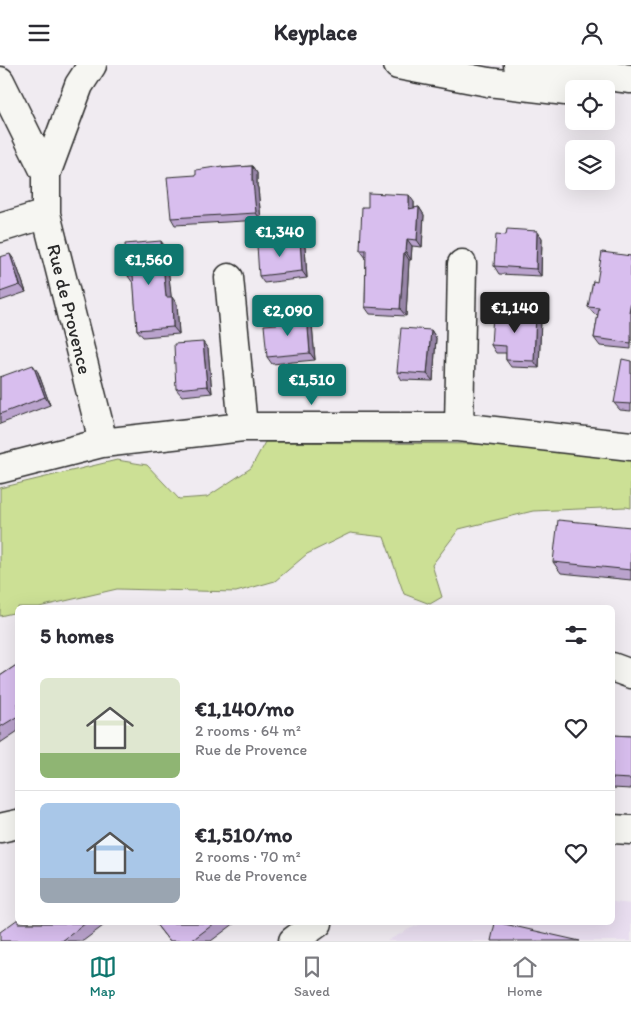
<!DOCTYPE html>
<meta charset="utf-8">
<style>
:root{--surface:#fff;--page:#f2f2f3;--text:#2b2b33;--muted:#7c7c81;--line:#e1e1e2;--accent:#0f766e}
body{margin:0;font-family:Itim,sans-serif;background:var(--page);color:var(--text);height:100vh;display:flex;flex-direction:column;font-size:19px;white-space:nowrap}
*{box-sizing:border-box;margin:0}
p{font-size:16px;color:var(--muted)}
.icon{flex:none;width:28px;height:28px;fill:none;stroke:currentColor;stroke-width:2;stroke-linecap:round;stroke-linejoin:round}
.map{position:relative;flex:1;overflow:hidden}
.drawer{position:absolute;left:15px;top:540px;width:600px;height:320px;display:flex;flex-direction:column;background:var(--surface);border-radius:8px;box-shadow:0 5px 20px #0002}
.drawer>*{flex:none}
.buttons{position:absolute;left:565px;top:15px;display:grid;gap:10px}
.buttons a{display:grid;place-items:center;width:50px;height:50px;border-radius:8px;background:var(--surface);box-shadow:0 5px 20px #0002;font-size:25px}
.price{position:absolute;translate:-50% -42px;padding:0 11px;border-radius:5px;background:var(--accent);color:#fff;font-size:16px;line-height:32px;filter:drop-shadow(0 1px 2px #0008)}
.price::after{content:'';position:absolute;left:50%;top:30px;width:15px;height:11px;margin-left:-8px;background:inherit;clip-path:polygon(0 0,100% 0,50% 100%)}
.price.selected{background:#222;color:#fff}
ul{padding:0;list-style:none}
li{display:flex;align-items:center;gap:15px;height:125px;padding:0 25px}
li+li{border-top:1px solid var(--line)}
li span{display:grid;place-items:center;flex:none;width:140px;height:100px;border-radius:8px;color:#555}
li>.icon{margin-inline-start:auto}
span .icon{width:60px;height:60px;fill:#fffc;stroke-width:1}
li b{font-size:21px}
h2{display:flex;justify-content:space-between;align-items:center;height:60px;padding:0 25px;font-size:21px}
header{display:flex;justify-content:space-between;align-items:center;height:65px;padding:0 25px;background:var(--surface);font-size:22px;font-weight:700}
.dock{display:flex;justify-content:space-around;align-items:center;height:70px;border-top:1px solid var(--line);background:var(--surface);font-size:14px;color:var(--muted)}
.dock a{display:grid;justify-items:center;gap:2px}
.dock .selected{color:var(--accent)}
.map>svg:first-child{display:block}
.built{fill:#e9def0}
.green{fill:#cce095;stroke:#7c8660}
.lines{fill:none;stroke-linecap:round;stroke-linejoin:round}
.minor-casing{stroke:#2b2b2b;stroke-width:31}
.minor{stroke:#f6f6f2;stroke-width:28}
.wall{fill:#baa3cd;stroke:#2b2b2b}
.shaded-wall{fill:#9785a7;stroke:#2b2b2b}
.building{fill:#d8beee;stroke:#2b2b2b}
.labels{text-anchor:middle;stroke-width:5;stroke-linejoin:round;paint-order:stroke}
.street-label{font-size:19px;fill:#2b2b2b;stroke:#f6f6f2}
</style>
<header><svg class="icon" aria-label="menu" viewBox="0 0 24 24"><path d="M4 6h16M4 12h16M4 18h16"/></svg>Keyplace<svg class="icon" aria-label="person" viewBox="0 0 24 24"><circle cx="12" cy="8" r="4"/><path d="M4 21q1-7 8-7t8 7"/></svg></header>
<div class="map">
<svg width="631" height="876" viewBox="0 0 631 876">
<rect width="100%" height="100%" fill="#f0ebf1"/>
<filter id="ink" filterUnits="userSpaceOnUse"><feTurbulence type="fractalNoise" baseFrequency=".02" numOctaves="2"/><feDisplacementMap in="SourceGraphic" scale="10" xChannelSelector="R" yChannelSelector="G"/><feConvolveMatrix kernelMatrix="1 2 1 2 8 2 1 2 1" color-interpolation-filters="sRGB"/></filter>
<g filter="url(#ink)">
<path class="built" d="M613,837L631,839V876H387L411,863L424,858H612Z"/>
<path class="green" d="M265,377L478,379L631,392V443L626,442L533,446L459,464L432,500L442,532L430,539L404,529L384,472L350,468L307,489L275,516L236,527L117,524L39,542H18L17,547L0,551V423L117,395L147,400L179,434L207,432L251,403Z"/>
<g class="lines">
<defs>
<path id="minor" d="M398,0L488,17L574,27
M518,0L631,14
M0,16L46,109L79,20L92,0
M46,109V149L99,360L102,378
M0,163L46,149
M229,213L243,362
M459,362L462,199
M0,404L102,378L243,362H459L631,381
M612,602L631,609
M0,763L18,759
M612,764L631,765
M293,876L297,873L318,858"/>
</defs>
<use href="#minor" class="minor-casing"/>
<use href="#minor" class="minor"/>
</g>
<path class="wall" d="M222,101L223,103L252,101L257,108V121L258,123L261,155L175,160L171,153L196,110Z
M414,137V143L419,142L424,150L422,182L412,181L411,195H409L406,251L370,249L365,242L366,193L360,185L368,142Z
M537,166L542,173L541,211L499,209L494,201L506,170Z
M300,175L305,182L307,213L264,218L259,211Z
M166,183L171,232L177,239L179,269L143,272L137,265L134,218H133L128,211Z
M631,191V284L600,281L594,273L598,250L594,249L588,242L597,217Z
M0,192L15,196L26,227L0,236Z
M536,247L541,254L539,303L511,302L506,295V288H496L491,280L505,250Z
M277,259H312L315,295L272,299L267,292Z
M431,265L436,273L433,316L402,315L397,307Z
M208,284L212,328L182,331L176,324Z
M631,296V346L620,345L614,338Z
M38,307L50,340L0,359V312Z
M631,462V515L561,508L553,497Z
M18,599V666L0,678V611Z
M612,670L631,671V724L612,723Z
M18,858H107L83,876H0Z
M155,858H235L211,876H169Z"/>
<path class="shaded-wall" d="M252,101L257,108V121L258,123L261,155L256,148L252,116Z
M409,130L414,137V151L409,144Z
M419,142L424,150L422,182L417,175Z
M537,166L542,173L541,211L536,204Z
M407,174L412,181L411,195L406,187Z
M300,175L305,182L307,213L302,206Z
M161,176L166,183L172,239L166,232Z
M404,187L409,195L406,251L400,244Z
M10,189L15,196L26,227L20,220Z
M172,232L177,239L179,269L173,262Z
M536,247L541,254L539,303L534,296Z
M307,251L312,259L315,295L310,288Z
M431,265L436,273L433,316L427,309Z
M203,277L208,284L212,328L207,321Z
M33,300L38,307L50,340L45,332Z"/>
<path class="building" d="M222,101V103L252,101V116H253L256,148L171,153L167,112L196,110V105Z
M368,128L409,130V144L419,142L417,175L407,174L406,187H404L400,244L365,242L366,185H360L362,142H368Z
M507,164L537,166L536,204L494,201L496,169L506,170Z
M300,175L302,206L259,211L257,180Z
M161,176L166,232H172L173,262L137,265L133,210L128,211L125,179Z
M602,187L631,191V236L629,247H631V278L594,273L599,243L588,242L593,216L597,217Z
M10,189L20,220L0,227V192Z
M505,245L536,247L534,296L506,295V281L491,280L493,249L505,250Z
M307,251L310,288L267,292L264,260L277,259L276,253Z
M401,263L431,265L427,309L397,307Z
M203,277L207,321L176,324L174,279Z
M622,294L631,296V339L614,338Z
M33,300L45,332L0,349V312Z
M558,455L631,462V505L553,497Z
M18,599V651L0,662V611Z
M612,670L631,671V714L612,713Z
M18,854V858H86L62,876H0V867Z
M155,858H215L191,876H169Z
M495,858H500L580,876H491Z"/>
</g>
<g class="labels">
<g class="street-label">
<text transform="translate(70 244) rotate(76)" y="7">Rue de Provence</text>
</g>
</g>
</svg>
<div class="buttons">
<a><svg class="icon" aria-label="locate" viewBox="0 0 24 24"><circle cx="12" cy="12" r="6"/><path d="M12 2v4M12 18v4M2 12h4M18 12h4"/></svg></a>
<a><svg class="icon" aria-label="layers" viewBox="0 0 24 24"><path d="M12 4l9 5-9 5-9-5zM3 14l9 5 9-5"/></svg></a>
</div>
<b class="price" style="left:280px;top:193px">€1,340</b>
<b class="price" style="left:149px;top:221px">€1,560</b>
<b class="price selected" style="left:515px;top:269px">€1,140</b>
<b class="price" style="left:288px;top:272px">€2,090</b>
<b class="price" style="left:312px;top:341px">€1,510</b>
<section class="drawer">
<h2>5 homes<svg class="icon" aria-label="filters" viewBox="0 0 24 24"><path d="M4 7h16M4 17h16"/><circle cx="9" cy="7" r="2"/><circle cx="15" cy="17" r="2"/></svg></h2>
<ul>
<li><span style="background:linear-gradient(#dfe7d0 75%,#8fb573 0)"><svg class="icon" aria-label="home" viewBox="0 0 24 24"><path d="M3 11l9-7 9 7M6 9v11h12V9"/></svg></span><div><b>€1,140/mo</b><p>2 rooms · 64 m²</p><p>Rue de Provence</p></div><svg class="icon" aria-label="heart" viewBox="0 0 24 24"><path d="M12 20l-8-8c-3-5 5-10 8-4 3-6 11-1 8 4z"/></svg></li>
<li><span style="background:linear-gradient(#a9c7e8 75%,#9aa5b1 0)"><svg class="icon" aria-label="home" viewBox="0 0 24 24"><path d="M3 11l9-7 9 7M6 9v11h12V9"/></svg></span><div><b>€1,510/mo</b><p>2 rooms · 70 m²</p><p>Rue de Provence</p></div><svg class="icon" aria-label="heart" viewBox="0 0 24 24"><path d="M12 20l-8-8c-3-5 5-10 8-4 3-6 11-1 8 4z"/></svg></li>
</ul>
</section>
</div>
<nav class="dock">
<a class="selected"><svg class="icon" aria-label="map" viewBox="0 0 24 24"><path d="M3 6l6-2 6 2 6-2v14l-6 2-6-2-6 2zM9 4v14M15 6v14"/></svg>Map</a>
<a><svg class="icon" aria-label="saved" viewBox="0 0 24 24"><path d="M7 4h10v16l-5-4-5 4z"/></svg>Saved</a>
<a><svg class="icon" aria-label="home" viewBox="0 0 24 24"><path d="M3 11l9-7 9 7M6 9v11h12V9"/></svg>Home</a>
</nav>
